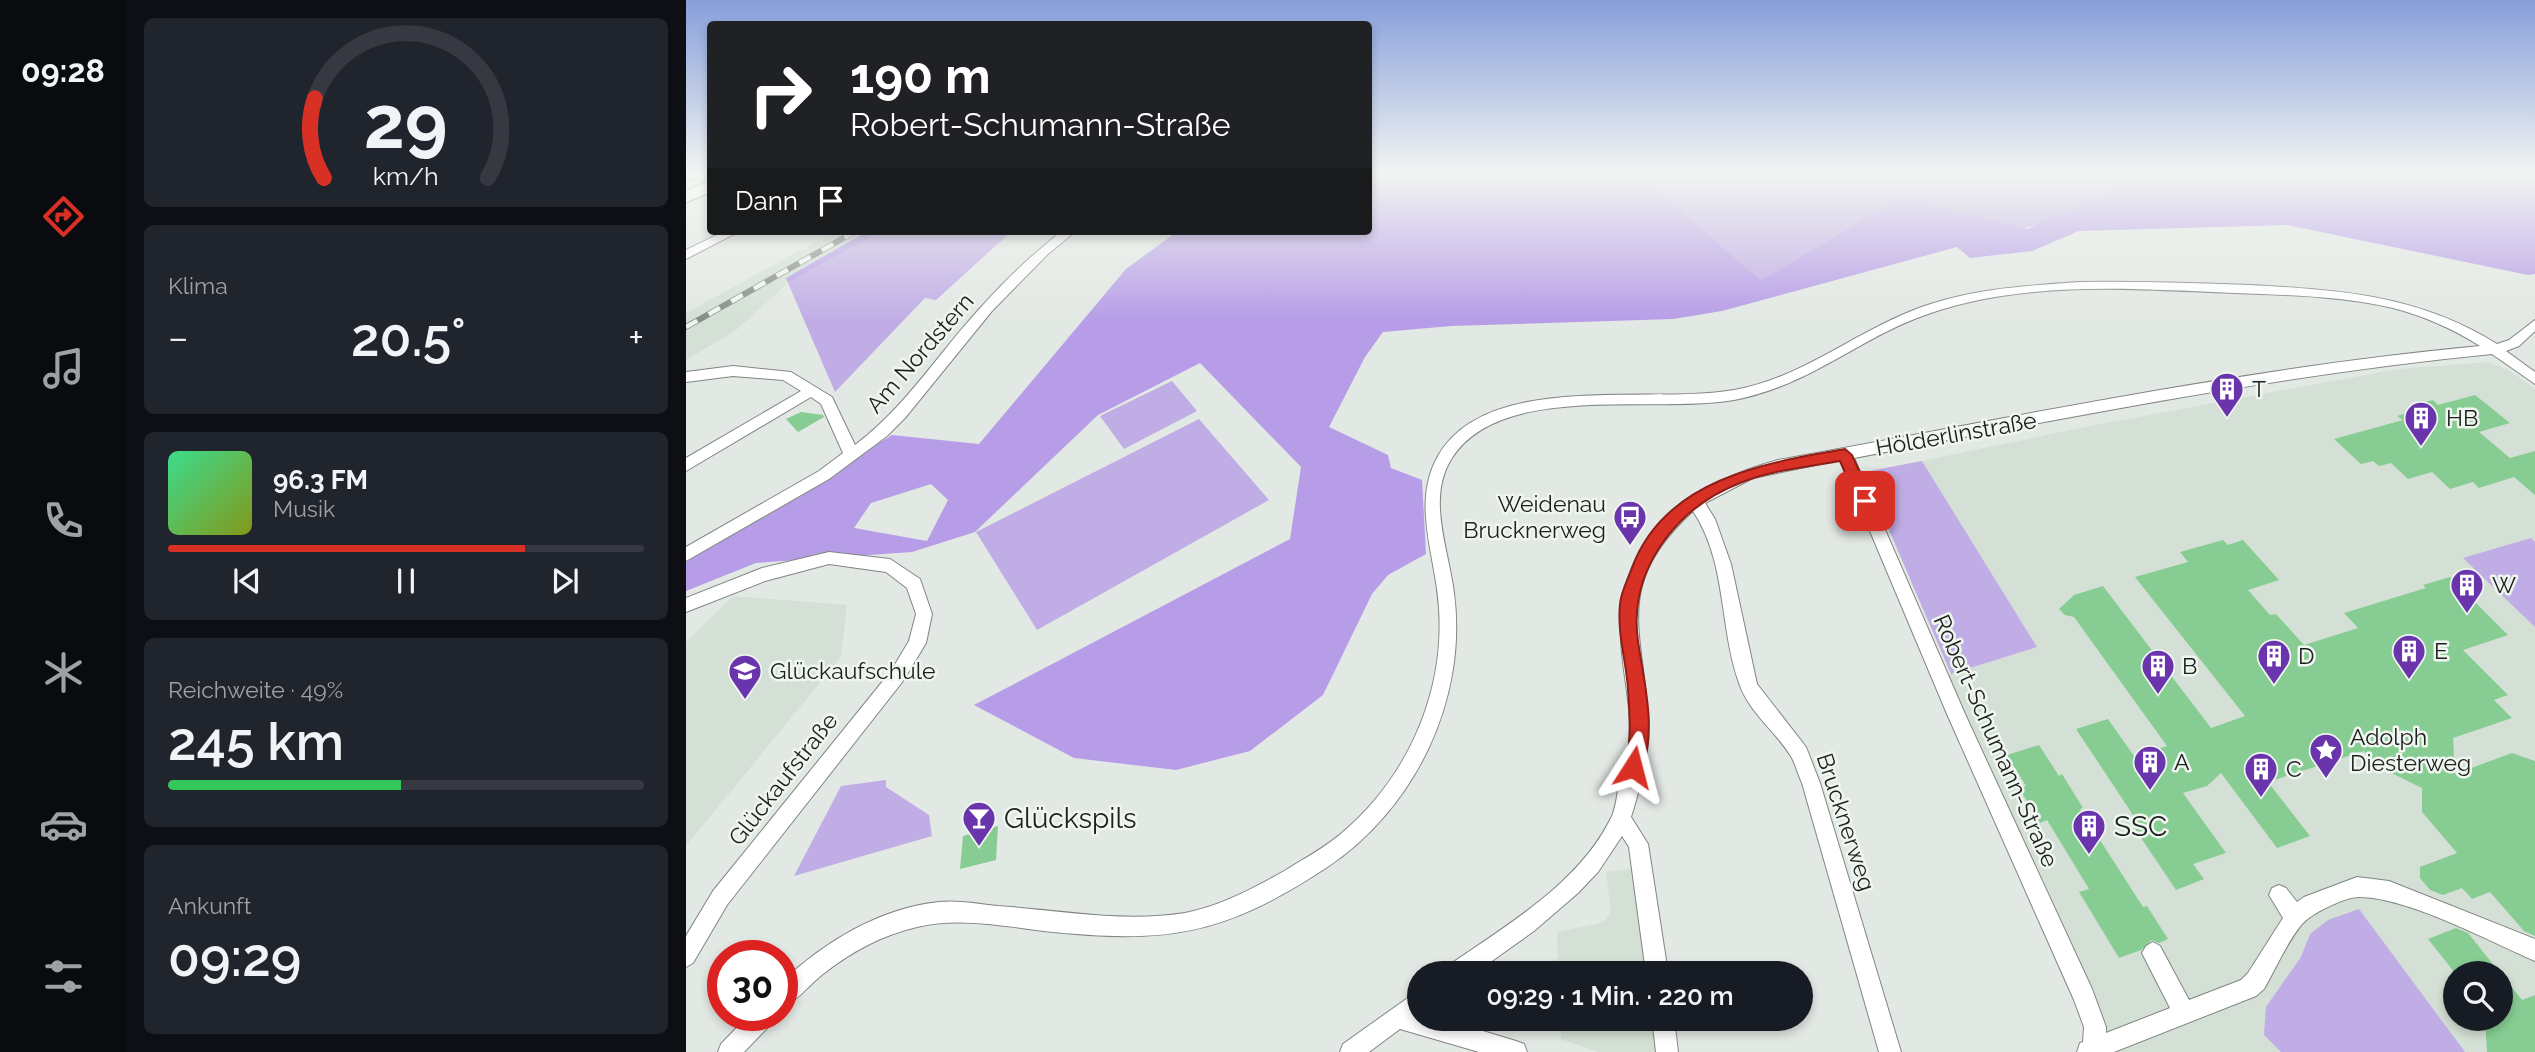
<!DOCTYPE html>
<html lang="de">
<meta charset="utf-8">
<style>
body{margin:0;font-family:Raleway,sans-serif;background:#20242c;color:#f1f3f6;height:100vh;display:flex;flex-direction:column;font-size:26px;white-space:nowrap}
*{box-sizing:border-box;margin:0}
p{font-size:23px;color:#9ea1a6}
.icon{flex:none;width:38px;height:38px;fill:none;stroke:currentColor;stroke-width:2;stroke-linecap:round;stroke-linejoin:round}
.map{position:relative;flex:1;overflow:hidden}
.drawer{display:flex;flex-direction:column;gap:18px;padding:18px;background:#0d0f14;width:560px}
.drawer>*{flex:none}
.banner{position:absolute;left:21px;top:21px;width:665px;height:214px;border-radius:7px;box-shadow:0 4px 10px #0003;background:#202124;color:#fff;overflow:hidden}
.tools{position:absolute;left:1757px;top:961px;display:grid;gap:14px}
.tools a{display:grid;place-items:center;width:70px;height:70px;border-radius:50%;background:#171b24;box-shadow:0 4px 10px #0003;font-size:35px}
.speed{position:absolute;left:21px;top:940px;display:flex;gap:14px;font-size:35px;font-weight:700;text-align:center}
.speed>*{display:grid;place-content:center;width:91px;height:91px;border-radius:50%;background:#171b24;box-shadow:0 4px 10px #0003;line-height:1}
.speed .limit{border:10px solid #d22;background:#fff;color:#111}
.pin{position:absolute;display:grid;place-items:center;width:60px;height:60px;color:#fff;margin:-30px;border-radius:14px;box-shadow:0 4px 10px #0006}
.me{position:absolute;width:77px;margin:-38px;rotate:9deg;stroke-linejoin:round;filter:drop-shadow(0 0 5px #0008)}
.turn{display:flex;align-items:center;gap:24px;height:147px;padding:0 28px;font-size:32px}
.turn .icon{width:91px;height:91px;stroke-width:2.5}
.turn b{display:block;font-size:49px;line-height:60px}
.then{display:flex;align-items:center;height:66px;padding:0 28px;background:#0003;gap:14px;font-size:26px}
.big{font-size:52px;font-weight:600;line-height:1.1}
.drawer .card{flex:1;display:flex;flex-direction:column;justify-content:center;gap:10px;min-width:0;padding:0 24px;border-radius:10px;background:#20242c}
.drawer .dial{align-items:center;gap:0}
.dial svg{height:182px;overflow:visible;fill:none;stroke:#363941;stroke-width:7;stroke-linecap:round;text-anchor:middle}
.dial text{fill:#f1f3f6;stroke:none}
.song{display:flex;align-items:center;gap:21px}
.cover{width:84px;height:84px;border-radius:10px;background:linear-gradient(135deg,hsl(150 70% 55%),hsl(70 70% 35%))}
.played{height:7px;border-radius:4px;background:linear-gradient(90deg,#d93025 75%,#363941 75%)}
.keys{display:flex;justify-content:space-around;direction:ltr}
.heat{display:flex;justify-content:space-between;align-items:center;font-size:38px;direction:ltr}
.charge{height:10px;border-radius:5px;background:linear-gradient(90deg,#34c759 49%,#363941 0)}
.trip{position:absolute;left:721px;top:961px;width:406px;height:70px;border-radius:35px;background:#171b24;box-shadow:0 4px 10px #0003;font-weight:600;line-height:70px;text-align:center}
main{display:flex;flex:1;min-height:0}
.dock{display:flex;flex-direction:column;width:126px;justify-content:space-around;align-items:center;background:#090b0e;color:#9ea1a6}
.dock .icon{width:49px;height:49px}
.dock .active{color:#d93025}
.dock b{font-size:32px;color:#f1f3f6}
.map>svg:first-child{display:block}
.built{fill:#d4e0d5;fill-rule:evenodd}
.green{fill:#c0ade6}
.forest{fill:#b79de7;fill-rule:evenodd}
.building{fill:#87cd93}
.lines{fill:none;stroke-linecap:round;stroke-linejoin:round}
.street-casing{stroke:#818681;stroke-width:2}
.secondary-casing{stroke:#818681;stroke-width:3}
.highway-casing{stroke:#818681;stroke-width:3}
.street{fill:#fff;fill-rule:evenodd}
.secondary{fill:#fff;fill-rule:evenodd}
.highway{fill:#fff;fill-rule:evenodd}
.rail-casing{stroke:#878c88;stroke-width:6}
.rail{stroke:#eff6f0;stroke-width:4.5;stroke-dasharray:13;stroke-linecap:butt}
.route{fill:#d93025;stroke:#8d1f18;stroke-width:2}
.labels{text-anchor:middle;stroke-width:5;stroke-linejoin:round;paint-order:stroke}
.street-label{font-size:23px;fill:#1d1f1d;stroke:#eff6f0}
.poi-label{font-size:23px;fill:#1d1f1d;stroke:#eff6f0;text-anchor:start}
.near-poi-label{font-size:28px;fill:#1d1f1d;stroke:#eff6f0;text-anchor:start}
</style>
<main>
<nav class="dock">
<b>09:28</b>
<svg class="icon active" aria-label="directions" viewBox="0 0 24 24"><path d="M12 3l9 9-9 9-9-9zM9 14v-3h6M13 9l2 2-2 2"/></svg>
<svg class="icon" aria-label="music" viewBox="0 0 24 24"><path d="M9 18V5l10-2v13"/><circle cx="6" cy="18" r="3"/><circle cx="16" cy="16" r="3"/></svg>
<svg class="icon" aria-label="phone" viewBox="0 0 24 24"><path d="M5 4h4l2 5-3 2q2 4 5 5l2-3 5 2v4C11 20 4 13 5 4z"/></svg>
<svg class="icon" aria-label="climate" viewBox="0 0 24 24"><path d="M12 3v18M4 7l16 10M4 17L20 7"/></svg>
<svg class="icon" aria-label="car" viewBox="0 0 24 24"><path d="M5 17H2v-5l4-1 3-4h7l3 4 3 1v5h-3M9 17h6M6 11h13"/><circle cx="7" cy="17" r="2"/><circle cx="17" cy="17" r="2"/></svg>
<svg class="icon" aria-label="filters" viewBox="0 0 24 24"><path d="M4 7h16M4 17h16"/><circle cx="9" cy="7" r="2"/><circle cx="15" cy="17" r="2"/></svg>
</nav>
<section class="drawer">
<div class="card dial"><svg viewBox="0 0 100 80">
<path d="M14 69A42 42 0 1 1 86 69"/>
<path d="M14 69A42 42 0 0 1 10 34" stroke="#d93025"/>
<text x="50" y="56" font-size="32" font-weight="700">29</text>
<text x="50" y="72" font-size="11">km/h</text>
</svg></div>
<div class="card"><p>Klima</p>
<div class="heat"><a>−</a><b class="big">20.5°</b><a>+</a></div>
</div>
<div class="card">
<div class="song"><i class="cover"></i><div><b>96.3 FM</b><p>Musik</p></div></div>
<div class="played"></div>
<div class="keys"><svg class="icon" aria-label="previous" viewBox="0 0 24 24"><path d="M18 5L8 12l10 7zM5 5v14"/></svg><svg class="icon" aria-label="pause" viewBox="0 0 24 24"><path d="M8 5v14M16 5v14"/></svg><svg class="icon" aria-label="next" viewBox="0 0 24 24"><path d="M6 5l10 7-10 7zM19 5v14"/></svg></div>
</div>
<div class="card"><p>Reichweite · 49%</p><b class="big">245 km</b><div class="charge"></div></div>
<div class="card"><p>Ankunft</p><b class="big">09:29</b></div>
</section>
<div class="map">
<svg width="1849" height="1052" viewBox="0 0 1849 1052">
<rect width="100%" height="100%" fill="#e2e8e3"/>
<!-- built -->
<g class="built">
<path d="M149 231H182L100 278 102 283 50 330 0 360V313Z"/>
<path d="M1802 362 1823 370 1849 389V1052H1422L1261 675 1351 647 1236 461 1409 425 1712 369ZM1769 973H1815V1018H1769Z"/>
<path d="M47 596 161 605 155 657 0 846V642Z"/>
<path d="M949 868 961 973H872L871 932 916 923 925 913 920 872Z"/>
<path d="M874 1019H967L971 1052H912L875 1039Z"/>
</g>
<!-- green -->
<g class="green">
<path d="M894 174H1578L1449 198 1049 307Z"/>
<path d="M196 231H326L250 300 239 298 149 392 102 283Z"/>
<path d="M486 381 511 411 438 449 414 416Z"/>
<path d="M513 419 583 500 351 630 290 532Z"/>
<path d="M1236 461 1351 647 1265 674 1178 472Z"/>
<path d="M1845 538 1849 542V627L1777 558Z"/>
<path d="M200 780V787L243 815 246 836 108 876 155 786Z"/>
<path d="M1673 909 1779 1052H1595L1578 1035 1580 1007 1615 957 1624 934 1642 920Z"/>
</g>
<!-- forest -->
<g class="forest">
<path d="M683 174H953L1075 281 1215 197 1341 229 1467 174H1849V274L1842 275 1601 225 1393 231 1346 251 1284 258 1271 247 1036 311 987 319 765 326 697 332 679 357 643 427 702 455 705 468 736 480 740 554 702 575 686 594 637 695 564 751 490 770 388 758 288 705 604 539 615 467 514 363 412 415 289 532 226 552 70 563 0 591V562L206 435 293 444 440 269 492 231H682ZM245 484 262 500 241 541 168 528 185 503Z"/>
<path d="M182 231H196L102 283 100 278Z"/>
</g>
<!-- building -->
<g class="building">
<path d="M1789 395 1824 423 1793 432 1824 458 1849 451V495L1828 477 1793 488 1787 482 1764 489 1746 472 1722 479 1705 463 1693 466 1687 461 1675 464 1648 439 1717 420 1711 416 1732 410 1726 405 1747 400 1752 405Z"/>
<path d="M115 412 137 415 138 417 112 432 100 419Z"/>
<path d="M1537 540 1542 545 1557 540 1593 580 1562 590 1584 615 1590 614 1618 645 1672 628 1658 613 1740 588 1737 585 1764 577 1822 635 1777 650 1822 695 1808 700 1826 718 1767 738 1769 774 1826 753 1849 761V936L1838 931 1804 892 1786 899 1776 888 1757 895 1744 890 1734 878V867L1771 853 1736 812V788L1691 766 1678 751 1582 782 1624 836 1591 848 1535 773 1521 786 1497 793 1540 853 1507 864 1518 879 1490 890 1449 829 1455 827 1390 729 1422 719 1448 756 1481 746 1388 617 1379 615 1373 609 1388 595 1417 586 1525 728 1559 716 1449 577 1502 562 1494 552Z"/>
<path d="M1353 745 1373 776 1376 774 1397 808 1394 809 1457 907 1461 906 1482 939 1473 943 1466 940 1455 950 1433 958 1393 892 1403 889 1361 820 1354 823 1333 788 1340 786 1321 755Z"/>
<path d="M312 826 310 860 274 869 277 836Z"/>
<path d="M1770 928 1782 933 1814 973H1769L1742 939Z"/>
<path d="M1815 974 1836 1000 1849 995V1052H1801L1799 1018H1815Z"/>
</g>
<g class="lines">
<defs>
<g id="street">
<path d="M39 231H54L0 259V250Z"/>
<path d="M376 231H390L362 254 306 311 219 418 201 436 143 479 0 561V547L133 471 157 453 135 404 125 397 0 471V458L115 391 97 380 47 376 0 382V372L47 366 105 372 146 397 169 445C220 407 253 352 297 305 321 278 348 253 376 231Z"/>
<path d="M1393 282C1450 281 1507 283 1564 285 1655 290 1732 295 1811 344L1823 340 1849 320V331L1833 346 1820 351 1849 372V384L1806 354C1591 375 1380 418 1168 458L1279 714 1406 989 1420 1027V1033L1484 1008 1456 953 1460 946 1467 942 1474 946 1503 1000 1555 980 1562 973 1597 918 1583 895 1586 888 1593 885 1600 888 1611 902 1618 897 1671 877 1703 881 1849 939V961C1803 941 1721 897 1673 897 1659 897 1626 913 1616 924 1601 942 1590 968 1578 989L1570 996 1428 1052H1391L1394 1043 1397 1042 1398 1027 1388 1000 1261 714 1154 460 1067 478 1019 503 1029 519 1045 564 1071 684 1120 747 1134 783 1215 1052H1193L1116 783C1112 775 1110 766 1106 758 1090 731 1063 713 1053 683 1033 627 1041 562 1007 511 923 587 960 634 962 728 963 751 953 793 945 817L962 844 982 973H960L943 847 936 836 912 872 892 893 848 931 789 973H760L763 965C822 924 894 883 926 816 931 804 931 791 934 780 938 768 942 756 943 744 947 708 936 673 935 638 930 535 1002 485 1092 460 1325 418 1558 368 1794 346 1767 329 1738 316 1707 308 1655 296 1601 295 1548 293 1448 289 1338 280 1242 314 1172 338 1126 385 1048 400 970 414 815 381 766 458 740 498 763 550 768 593 782 699 729 809 640 868 536 936 481 944 358 931 317 926 272 917 231 927 196 935 165 952 137 974 123 985 112 1000 96 1008V982C138 942 194 908 253 902 272 900 293 904 312 906 374 910 437 923 499 913 535 906 568 888 600 870 619 858 640 847 657 832 727 772 764 680 751 589 745 545 728 498 752 456 801 370 965 405 1048 390 1111 379 1160 339 1218 314 1273 290 1334 286 1393 282Z"/>
<path d="M143 552 204 559 234 579 246 614 240 643 217 681 41 905 7 963 0 967V936L27 891 205 671 223 641 230 614 221 588 200 572 143 564 79 581 0 612V598L76 568Z"/>
<path d="M733 990V1018H754L830 1041 838 1044 841 1052H793L714 1029 683 1052H654L657 1044Z"/>
<path d="M63 1015H89L86 1023 58 1052H32L35 1044Z"/>
<path d="M966 1018H988L992 1052H970Z"/>
</g>
<path id="secondary" d="M24 181V192L0 202V191Z"/>
<path id="highway" d="M0 174H12L9 178 0 180Z"/>
</defs>
<!-- street casing -->
<use href="#street" class="street-casing"/>
<!-- secondary casing -->
<use href="#secondary" class="secondary-casing"/>
<!-- highway casing -->
<use href="#highway" class="highway-casing"/>
<!-- street -->
<use href="#street" class="street"/>
<!-- secondary -->
<use href="#secondary" class="secondary"/>
<!-- highway -->
<use href="#highway" class="highway"/>
<defs>
<path id="rail" d="M0 327 170 231"/>
</defs>
<!-- rail casing -->
<use href="#rail" class="rail-casing"/>
<!-- rail -->
<use href="#rail" class="rail"/>
</g>
<!-- sky -->
<linearGradient id="sky" x2="0" y2="1"><stop stop-color="#879eda"/><stop offset="0.54" stop-color="#f2f5f2"/><stop offset="1" stop-color="#f2f5f2" stop-opacity="0"/></linearGradient>
<rect width="1849" height="321" fill="url(#sky)"/>
<!-- route -->
<path class="route" d="M1159 449 1166 455 1187 501 1184 505H1173L1154 461C1121 467 1086 470 1054 483 990 508 942 570 952 641 958 683 972 733 954 774L947 776 940 774C935 763 942 754 943 743 945 726 943 706 942 689 940 660 931 633 934 604 935 592 942 579 946 568 978 480 1077 463 1159 449Z"/>
<!-- icons -->
<defs>
<symbol id="building-pin" viewBox="-11 -11 22 30"><path d="M0 17L-7.5 6A9.5 9.5 0 1 1 7.5 6Z" fill="#6a35ac" stroke="#eff6f0"/><path d="M-4-6H4V6H1V3H-1V6H-4ZM-2.5-4.3h1.7v1.8h-1.7ZM.8-4.3h1.7v1.8H.8ZM-2.5-1h1.7V.8h-1.7ZM.8-1h1.7V.8H.8Z" fill="#fff"/></symbol>
<symbol id="bus-pin" viewBox="-11 -11 22 30"><path d="M0 17L-7.5 6A9.5 9.5 0 1 1 7.5 6Z" fill="#6a35ac" stroke="#eff6f0"/><path d="M-5-6H5V4H4V6H2V4H-2V6H-4V4H-5ZM-3.5-4V0h7V-4ZM-3.5 1.2v1.5H-2V1.2ZM2 1.2v1.5H3.5V1.2Z" fill="#fff"/></symbol>
<symbol id="school-pin" viewBox="-11 -11 22 30"><path d="M0 17L-7.5 6A9.5 9.5 0 1 1 7.5 6Z" fill="#6a35ac" stroke="#eff6f0"/><path d="M0-5L7-2L0 1L-7-2ZM-4 1L0 2.5L4 1V4Q0 6-4 4Z" fill="#fff"/></symbol>
<symbol id="sight-pin" viewBox="-11 -11 22 30"><path d="M0 17L-7.5 6A9.5 9.5 0 1 1 7.5 6Z" fill="#6a35ac" stroke="#eff6f0"/><path d="M0-6L1.8-2.2L6-1.7L2.9 1.2L3.7 5.4L0 3.3L-3.7 5.4L-2.9 1.2L-6-1.7L-1.8-2.2Z" fill="#fff"/></symbol>
<symbol id="bar-pin" viewBox="-11 -11 22 30"><path d="M0 17L-7.5 6A9.5 9.5 0 1 1 7.5 6Z" fill="#6a35ac" stroke="#eff6f0"/><path d="M-6-5H6L.8 .8V4.5H3.5V6h-7V4.5H-.8V.8Z" fill="#fff"/></symbol>
</defs>
<g fill-rule="evenodd">
<use href="#building-pin" x="1522" y="370" width="38" height="52"/>
<use href="#building-pin" x="1716" y="399" width="38" height="52"/>
<use href="#bus-pin" x="925" y="498" width="38" height="52"/>
<use href="#building-pin" x="1762" y="566" width="38" height="52"/>
<use href="#building-pin" x="1704" y="632" width="38" height="52"/>
<use href="#building-pin" x="1569" y="637" width="38" height="52"/>
<use href="#building-pin" x="1453" y="647" width="38" height="52"/>
<use href="#school-pin" x="40" y="652" width="38" height="52"/>
<use href="#sight-pin" x="1621" y="731" width="38" height="52"/>
<use href="#building-pin" x="1445" y="743" width="38" height="52"/>
<use href="#building-pin" x="1556" y="750" width="38" height="52"/>
<use href="#bar-pin" x="274" y="799" width="38" height="52"/>
<use href="#building-pin" x="1384" y="807" width="38" height="52"/>
</g>
<g class="labels">
<!-- street labels -->
<g class="street-label">
<text transform="translate(234 353) rotate(-49)" y="8">Am Nordstern</text>
<text transform="translate(1270 434) rotate(-10)" y="8">Hölderlinstraße</text>
<text transform="translate(1310 741) rotate(66)" y="8">Robert-Schumann-Straße</text>
<text transform="translate(97 779) rotate(-52)" y="8">Glückaufstraße</text>
<text transform="translate(1160 822) rotate(72)" y="8">Brucknerweg</text>
</g>
<!-- poi labels -->
<g class="poi-label">
<text x="1566" y="397">T</text>
<text x="1760" y="426">HB</text>
<text x="920" y="512" text-anchor="end">Weidenau<tspan x="920" dy="26">Brucknerweg</tspan></text>
<text x="1806" y="593">W</text>
<text x="1748" y="659">E</text>
<text x="1612" y="664">D</text>
<text x="1496" y="674">B</text>
<text x="84" y="679">Glückaufschule</text>
<text x="1664" y="745">Adolph<tspan x="1664" dy="26">Diesterweg</tspan></text>
<text x="1488" y="770">A</text>
<text x="1600" y="777">C</text>
</g>
<!-- near-poi labels -->
<g class="near-poi-label">
<text x="318" y="828">Glückspils</text>
<text x="1428" y="836">SSC</text>
</g>
</g>
</svg>
<div class="tools">
<a><svg class="icon" aria-label="search" viewBox="0 0 24 24"><circle cx="10" cy="10" r="6"/><path d="M15 15l6 6"/></svg></a>
</div>
<div class="speed"><div class="limit">30</div></div>
<div class="pin" style="left:1179px;top:501px;background:#d93025"><svg class="icon" aria-label="arrive" viewBox="0 0 24 24"><path d="M6 21V4h12l-3 4 3 4H6"/></svg></div>
<svg class="me" style="left:947px;top:767px" viewBox="-20 -20 40 40"><path d="M0-17L14 15 0 8-14 15z" fill="#d93025" stroke="#fff" stroke-width="4"/></svg>
<div class="trip">09:29 · 1 Min. · 220 m</div>
<div class="banner">
<div class="turn"><svg class="icon" aria-label="right" viewBox="0 0 24 24"><path d="M7 20v-9h11M14 6l5 5-5 5"/></svg><div><b>190 m</b>Robert-Schumann-Straße</div></div>
<div class="then">Dann<svg class="icon" aria-label="arrive" viewBox="0 0 24 24"><path d="M6 21V4h12l-3 4 3 4H6"/></svg></div>
</div>
</div>
</main>
